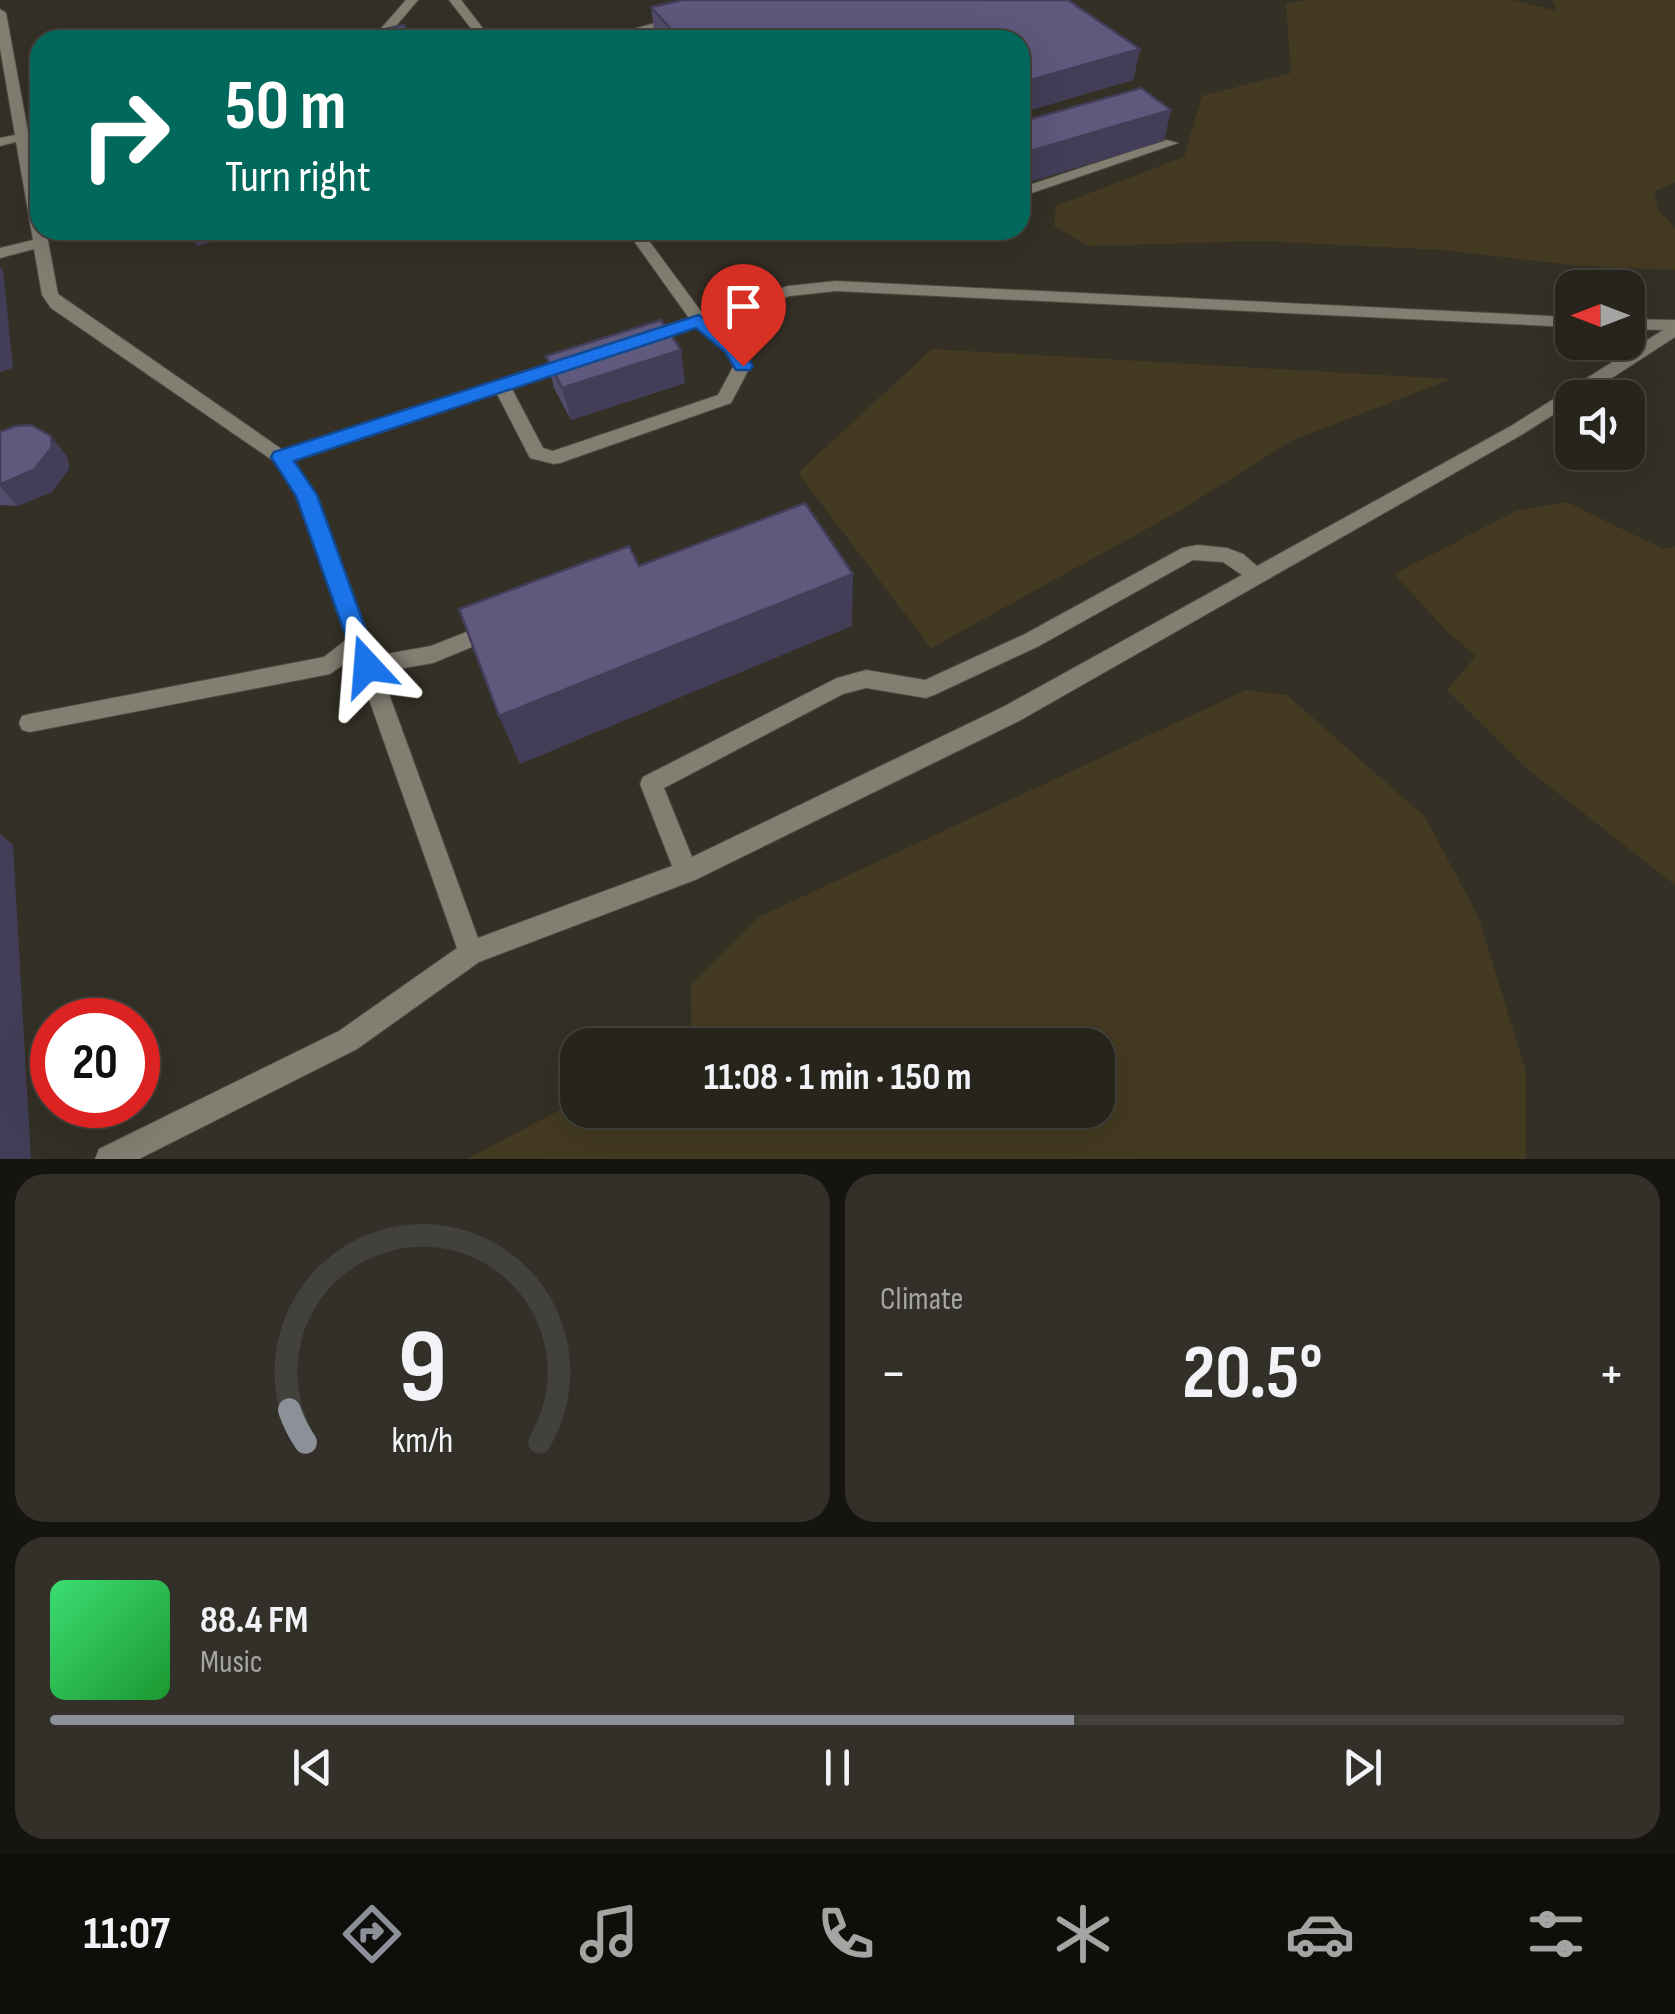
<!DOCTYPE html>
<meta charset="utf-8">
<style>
body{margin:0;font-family:"Sofia Sans Condensed",sans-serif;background:#333029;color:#f1f3f6;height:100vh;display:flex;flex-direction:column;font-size:38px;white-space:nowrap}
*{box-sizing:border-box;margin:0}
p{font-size:32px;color:#a4a4a3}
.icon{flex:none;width:55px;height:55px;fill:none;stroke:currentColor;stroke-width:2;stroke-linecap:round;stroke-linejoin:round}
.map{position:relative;height:1159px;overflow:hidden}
.side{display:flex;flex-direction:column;gap:15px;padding:15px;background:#15140f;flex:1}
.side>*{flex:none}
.hud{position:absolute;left:30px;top:30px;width:1000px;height:210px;border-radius:30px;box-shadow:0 10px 40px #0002,0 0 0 2px #43413b;background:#00695c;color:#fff;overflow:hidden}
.needle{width:65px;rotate:270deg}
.controls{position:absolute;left:1555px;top:270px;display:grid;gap:20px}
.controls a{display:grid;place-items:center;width:90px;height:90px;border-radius:20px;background:#27241c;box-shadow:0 10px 40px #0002,0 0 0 2px #43413b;font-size:50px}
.speed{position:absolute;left:30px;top:998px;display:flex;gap:20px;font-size:50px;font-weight:700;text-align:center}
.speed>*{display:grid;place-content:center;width:130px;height:130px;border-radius:50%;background:#27241c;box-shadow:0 10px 40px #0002,0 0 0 2px #43413b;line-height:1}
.speed .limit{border:15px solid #d22;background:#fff;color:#111}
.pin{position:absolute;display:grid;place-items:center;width:85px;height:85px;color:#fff;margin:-102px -42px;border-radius:50% 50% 50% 0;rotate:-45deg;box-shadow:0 0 10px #0007}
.pin .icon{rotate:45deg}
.me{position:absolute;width:110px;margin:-55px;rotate:341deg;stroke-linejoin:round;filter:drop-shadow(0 0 8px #0008)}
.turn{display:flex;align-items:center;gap:35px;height:210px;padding:0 30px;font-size:45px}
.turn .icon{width:130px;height:130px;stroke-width:2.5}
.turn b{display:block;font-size:70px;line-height:85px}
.big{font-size:75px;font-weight:700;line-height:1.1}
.side .widget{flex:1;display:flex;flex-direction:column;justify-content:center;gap:15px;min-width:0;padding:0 35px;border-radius:30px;background:#333029}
.side .dial{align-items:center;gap:0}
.dial svg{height:260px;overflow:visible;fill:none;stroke:#43413b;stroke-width:7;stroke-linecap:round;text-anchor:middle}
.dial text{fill:#f1f3f6;stroke:none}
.song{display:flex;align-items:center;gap:30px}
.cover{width:120px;height:120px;border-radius:15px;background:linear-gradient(135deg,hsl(140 70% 55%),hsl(130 70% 35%))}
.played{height:10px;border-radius:5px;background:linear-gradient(90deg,#8c9099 65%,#43413b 65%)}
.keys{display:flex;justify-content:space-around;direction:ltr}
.heat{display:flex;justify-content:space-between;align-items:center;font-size:55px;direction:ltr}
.side .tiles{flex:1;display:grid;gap:15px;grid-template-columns:1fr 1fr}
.widget:last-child{grid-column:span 2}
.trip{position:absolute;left:560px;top:1028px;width:555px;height:100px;border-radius:30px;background:#27241c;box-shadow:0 10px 40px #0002,0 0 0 2px #43413b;font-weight:700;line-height:100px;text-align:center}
.menu{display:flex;height:160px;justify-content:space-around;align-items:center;background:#100e0b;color:#a4a4a3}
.menu .icon{width:70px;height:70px}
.menu .current{color:#8c9099}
.menu b{font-size:45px;color:#f1f3f6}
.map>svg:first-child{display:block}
.green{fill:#443a21}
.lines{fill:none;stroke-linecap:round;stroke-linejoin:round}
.lane-casing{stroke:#4e4b42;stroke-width:2}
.lane{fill:#827e72;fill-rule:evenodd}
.wall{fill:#514d6c}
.shaded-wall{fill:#423e58}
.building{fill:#5e597d;stroke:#423e58;stroke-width:2.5}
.route{fill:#1a73e8;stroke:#114b97;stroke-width:2.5}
</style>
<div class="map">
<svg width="1675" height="1159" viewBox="0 0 1675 1159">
<rect width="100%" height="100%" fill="#343026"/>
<!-- green -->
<g class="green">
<path d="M1309 0H1513L1557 11 1552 0H1675V182L1654 192 1658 210 1675 228V270L1579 266 1444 250 1260 241 1089 246 1054 226 1056 206 1184 157 1202 96 1291 73 1286 4Z"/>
<path d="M932 349 1450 379H1451L1291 441 1179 511 931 648 798 473Z"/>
<path d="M1567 502 1663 549 1675 547V885L1526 768 1447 690 1476 656 1448 632 1394 574 1516 511Z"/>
<path d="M1246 690 1287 695 1425 817 1478 916 1526 1072V1159H467L577 1101 578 1110H1098V1045H683L691 1041V985L759 917Z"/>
</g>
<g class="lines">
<defs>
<g id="lane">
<path d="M406 0H418L384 40H371Z"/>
<path d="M449 0H461L492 40H480Z"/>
<path d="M0 9 6 13 28 132 40 129V137L29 139 40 198V230H46L58 294 283 450 573 357 581 363 579 367 512 389 543 448 553 451 718 395 734 365 725 352 697 327 643 344 635 339 637 335 689 318 626 230H641L703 314 788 286 836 281 1572 317V327L836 291 790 296 711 322 737 344 751 365 731 403 560 463 554 464 530 458 497 394 292 460 315 495 375 656 431 646 494 621 501 623 504 629 501 635 433 663 381 672 478 938 672 866 640 784 643 777 837 678 866 670 925 680 1025 634 1182 548 1198 545 1227 548 1243 554 1257 566 1511 426 1663 330 1628 329V319L1675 320V337L1581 398H1572V403L1523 434 1019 721 695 880 479 962 357 1049 139 1159H95L99 1149 339 1031 457 948 354 657 330 674 30 732 22 730 19 723 22 716 30 714 324 657 347 639 297 496 275 462 51 308 42 295 34 249 0 258V248L33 240 16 142 0 146V138L15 135 0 48ZM1193 560 1223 562 1242 575 1003 707 692 857 664 788 843 694 866 688 926 698 934 695 1039 646Z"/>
<path d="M680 16 684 17V23L615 40H594Z"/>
<path d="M1166 140 1178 143 1020 197V188Z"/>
</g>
</defs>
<!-- lane casing -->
<use href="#lane" class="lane-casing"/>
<!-- lane -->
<use href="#lane" class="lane"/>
</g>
<!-- wall -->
<g class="wall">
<path d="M651 7 1140 49 1133 80 1020 113V40H657L655 38Z"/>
<path d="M546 356 685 383 571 420 554 388Z"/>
<path d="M0 432 68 458 69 469 52 492 17 506 0 505Z"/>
</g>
<!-- shaded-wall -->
<g class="shaded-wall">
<path d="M1140 49 1133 80 1020 113V83Z"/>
<path d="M1171 110 1164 141 1020 185V154Z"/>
<path d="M189 230H258L197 246Z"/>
<path d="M0 266 3 270 13 368 0 372Z"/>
<path d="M681 350 685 383 571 420 562 388Z"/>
<path d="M51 436 68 458 69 469 52 492 17 506 0 486V484Z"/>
<path d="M853 574 852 626 520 764 499 716Z"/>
<path d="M0 834 13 845 31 1159H0Z"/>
</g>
<!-- building -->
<g class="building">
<path d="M683 0H1068L1140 49 1020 83V40H681L651 7Z"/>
<path d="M404 25 413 40H337Z"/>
<path d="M1141 88 1171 110 1020 154V122Z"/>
<path d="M661 320 681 350 562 388 546 356Z"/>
<path d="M31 425 51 436 52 447 34 470 0 484V432L15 426Z"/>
<path d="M805 503 853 574 499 716 459 609 629 546 639 566Z"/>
</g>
<!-- route -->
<path class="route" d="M699 315 738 344 753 366 750 370H736L725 352 696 328 294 461 317 495 379 666 376 673H359L296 496 271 457 274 452Z"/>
</svg>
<div class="controls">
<a><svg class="needle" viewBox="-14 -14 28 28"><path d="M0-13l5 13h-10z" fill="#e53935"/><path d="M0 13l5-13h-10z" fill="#a4a4a3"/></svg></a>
<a><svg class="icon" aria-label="sound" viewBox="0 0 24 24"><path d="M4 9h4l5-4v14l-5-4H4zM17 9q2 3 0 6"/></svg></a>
</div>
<div class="speed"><div class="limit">20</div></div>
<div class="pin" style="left:743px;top:366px;background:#d93025"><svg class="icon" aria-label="arrive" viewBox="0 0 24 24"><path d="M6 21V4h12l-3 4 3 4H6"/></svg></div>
<svg class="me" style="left:367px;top:666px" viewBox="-20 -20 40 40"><path d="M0-17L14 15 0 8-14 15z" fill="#1a73e8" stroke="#fff" stroke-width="4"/></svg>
<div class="trip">11:08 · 1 min · 150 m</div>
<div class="hud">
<div class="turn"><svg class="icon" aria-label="right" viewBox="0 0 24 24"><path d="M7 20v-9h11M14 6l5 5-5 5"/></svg><div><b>50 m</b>Turn right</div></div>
</div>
</div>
<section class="side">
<div class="tiles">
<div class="widget dial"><svg viewBox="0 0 100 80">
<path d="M14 69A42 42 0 1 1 86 69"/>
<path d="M14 69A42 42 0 0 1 9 59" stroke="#8c9099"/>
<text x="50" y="56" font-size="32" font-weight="700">9</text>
<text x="50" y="72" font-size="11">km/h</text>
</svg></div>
<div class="widget"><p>Climate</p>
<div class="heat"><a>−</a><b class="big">20.5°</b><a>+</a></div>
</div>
<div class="widget">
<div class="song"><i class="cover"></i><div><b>88.4 FM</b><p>Music</p></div></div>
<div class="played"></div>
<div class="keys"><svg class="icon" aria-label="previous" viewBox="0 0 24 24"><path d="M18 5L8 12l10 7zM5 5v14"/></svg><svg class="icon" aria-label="pause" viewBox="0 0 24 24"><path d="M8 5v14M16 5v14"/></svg><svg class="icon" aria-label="next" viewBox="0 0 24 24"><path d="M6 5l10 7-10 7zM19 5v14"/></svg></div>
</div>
</div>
</section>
<nav class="menu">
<b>11:07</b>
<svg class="icon current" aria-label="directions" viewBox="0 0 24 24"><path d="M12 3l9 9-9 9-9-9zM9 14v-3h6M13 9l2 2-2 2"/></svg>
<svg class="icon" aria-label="music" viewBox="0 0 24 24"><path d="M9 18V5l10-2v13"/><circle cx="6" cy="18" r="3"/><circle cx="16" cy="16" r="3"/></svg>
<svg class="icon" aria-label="phone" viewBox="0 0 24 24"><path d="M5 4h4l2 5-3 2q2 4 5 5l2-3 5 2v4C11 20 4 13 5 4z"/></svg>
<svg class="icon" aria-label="climate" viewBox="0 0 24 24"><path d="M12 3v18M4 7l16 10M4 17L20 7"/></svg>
<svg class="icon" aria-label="car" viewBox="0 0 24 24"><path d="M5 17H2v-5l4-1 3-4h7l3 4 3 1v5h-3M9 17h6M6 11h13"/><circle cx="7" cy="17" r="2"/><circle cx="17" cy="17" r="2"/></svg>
<svg class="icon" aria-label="filters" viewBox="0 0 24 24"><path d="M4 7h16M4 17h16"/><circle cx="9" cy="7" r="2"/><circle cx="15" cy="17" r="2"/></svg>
</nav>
